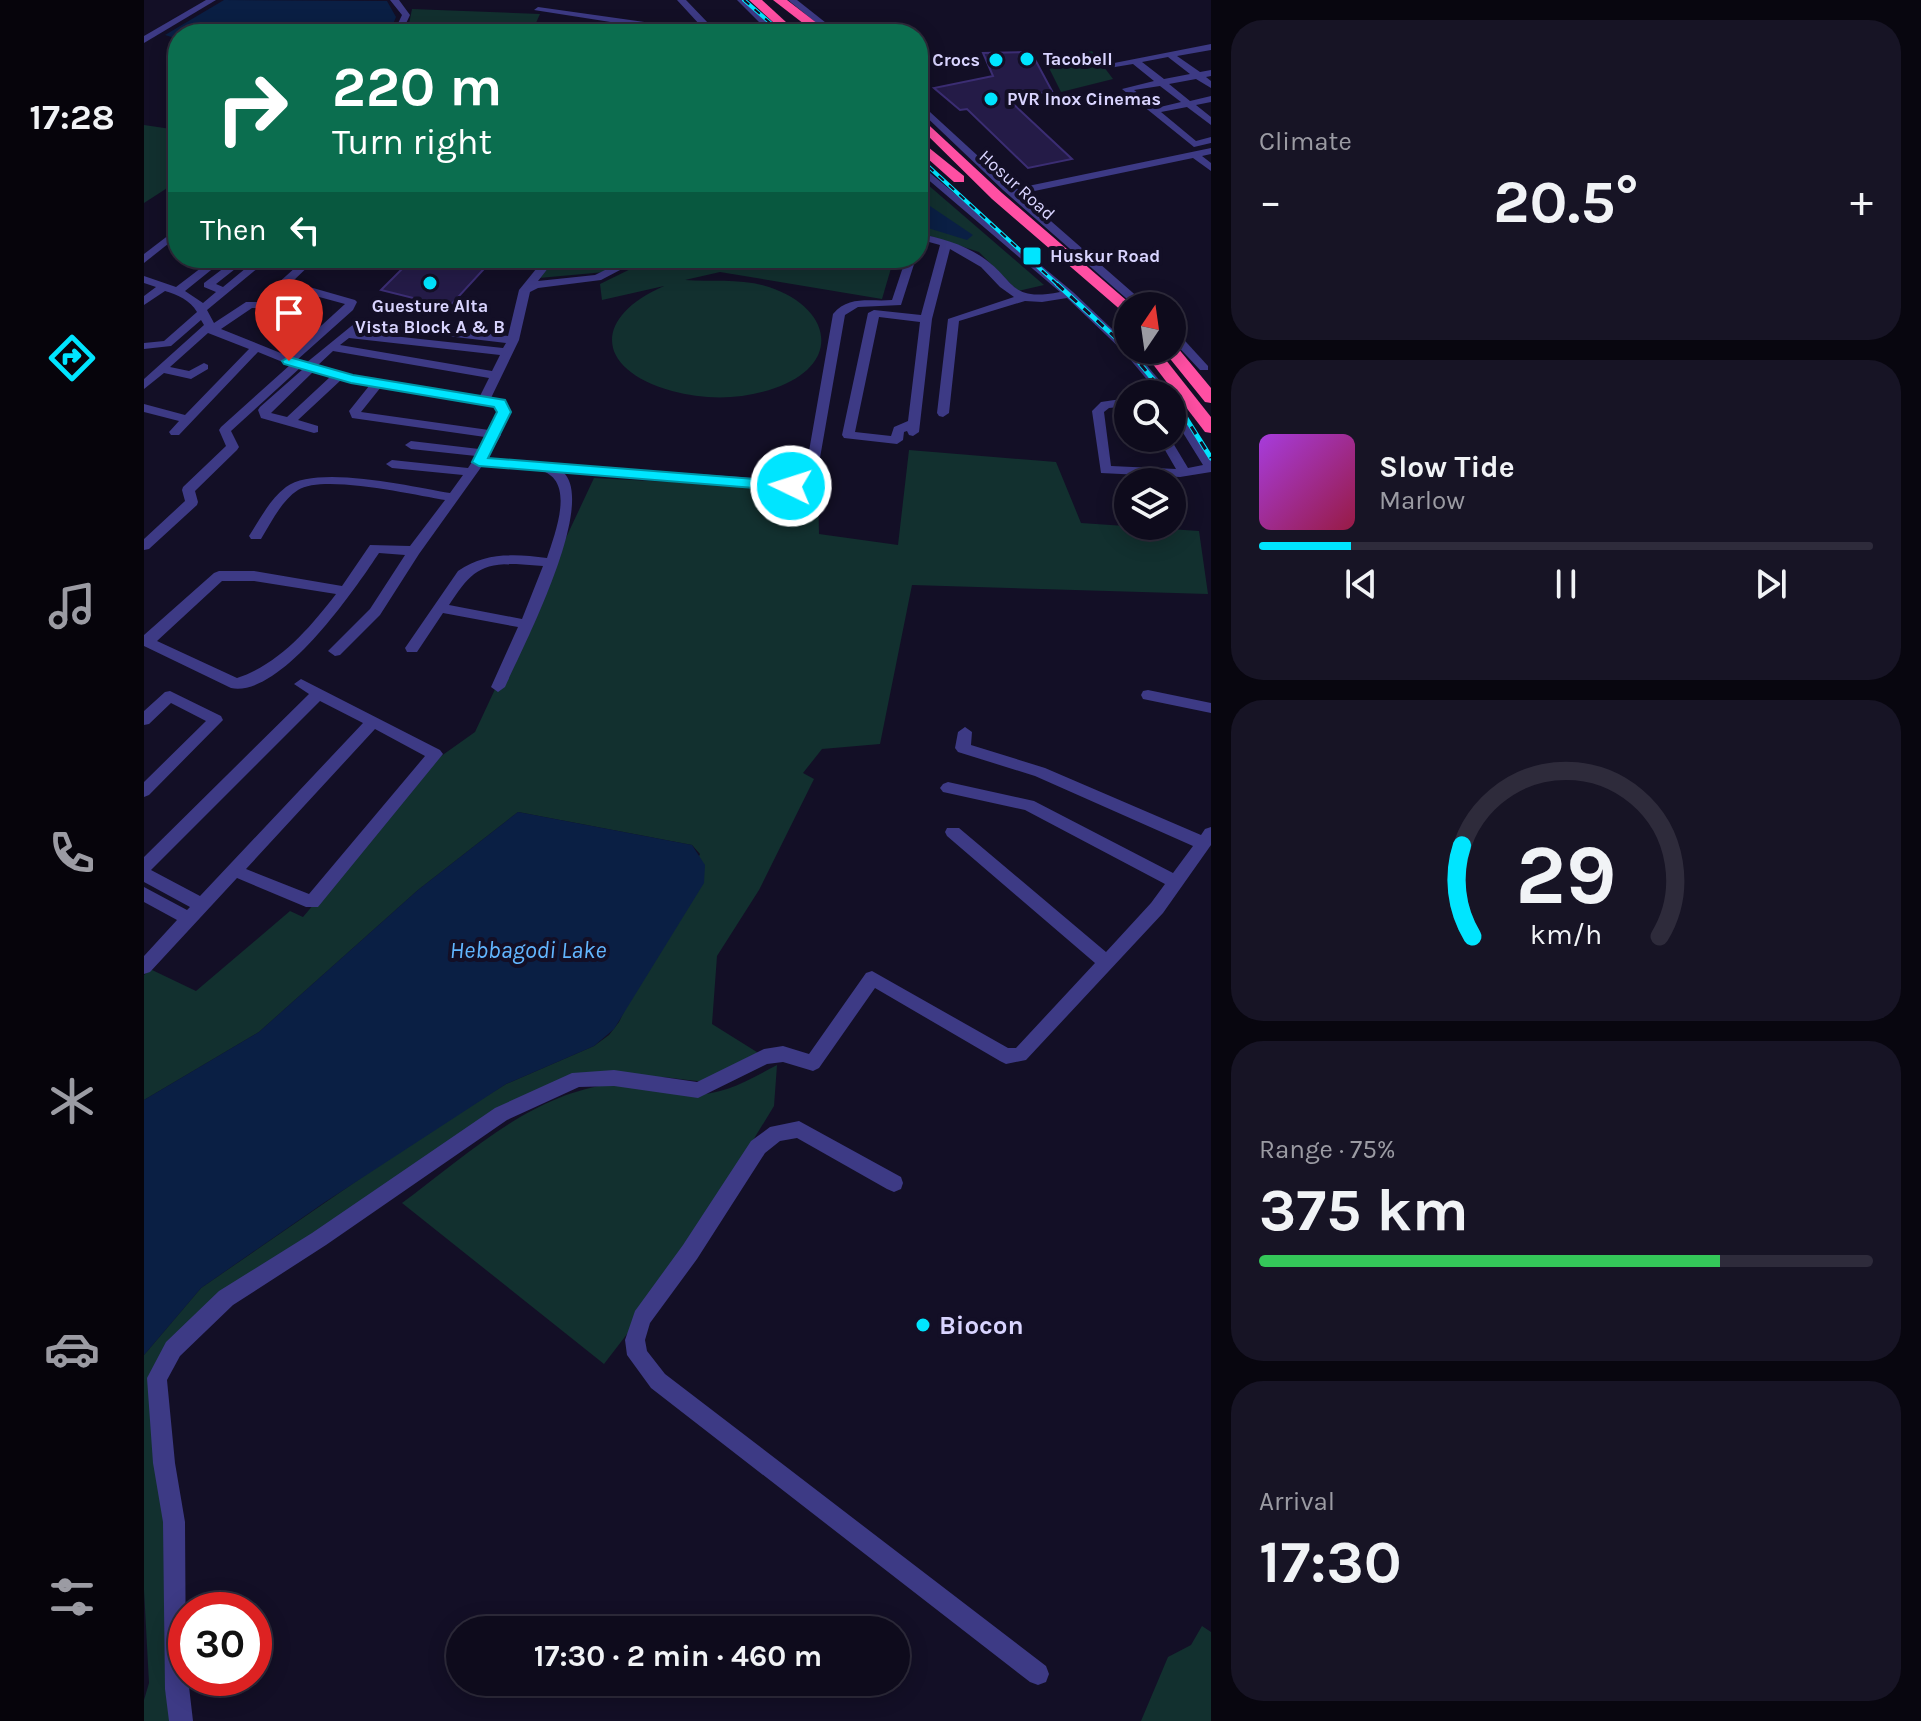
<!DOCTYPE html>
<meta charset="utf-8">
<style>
body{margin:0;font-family:Karla,sans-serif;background:#171425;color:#f1f3f6;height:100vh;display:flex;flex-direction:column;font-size:30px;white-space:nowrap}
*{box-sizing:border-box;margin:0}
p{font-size:26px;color:#9b9ba3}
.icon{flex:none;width:44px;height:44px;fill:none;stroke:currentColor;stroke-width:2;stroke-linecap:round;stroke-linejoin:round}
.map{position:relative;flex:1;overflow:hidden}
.sheet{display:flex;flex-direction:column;gap:20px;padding:20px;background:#08060f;width:710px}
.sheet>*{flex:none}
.guide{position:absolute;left:24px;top:24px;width:760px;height:244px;border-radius:32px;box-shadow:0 4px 20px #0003,0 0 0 2px #2e2b3b;background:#0b6e4f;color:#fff;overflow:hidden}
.needle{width:52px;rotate:13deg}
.buttons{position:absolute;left:970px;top:292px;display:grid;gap:16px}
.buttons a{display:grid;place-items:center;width:72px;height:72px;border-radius:50%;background:#0e0b1c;box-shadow:0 4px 20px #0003,0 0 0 2px #2e2b3b;font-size:40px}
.speed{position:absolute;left:24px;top:1592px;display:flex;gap:16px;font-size:40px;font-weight:700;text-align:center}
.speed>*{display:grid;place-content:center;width:104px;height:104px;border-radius:50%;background:#0e0b1c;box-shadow:0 4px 20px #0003,0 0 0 2px #2e2b3b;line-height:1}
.speed .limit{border:12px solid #d22;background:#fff;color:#111}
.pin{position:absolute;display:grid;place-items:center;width:68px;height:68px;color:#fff;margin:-82px -34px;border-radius:50% 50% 50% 0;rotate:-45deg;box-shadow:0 0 8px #0007}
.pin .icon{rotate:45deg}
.me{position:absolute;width:88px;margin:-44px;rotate:274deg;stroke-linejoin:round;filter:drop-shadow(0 0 6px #0008)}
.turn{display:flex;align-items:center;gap:28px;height:168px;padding:0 32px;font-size:36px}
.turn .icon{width:104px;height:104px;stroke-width:2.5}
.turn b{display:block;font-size:56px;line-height:68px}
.then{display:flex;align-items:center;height:76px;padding:0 32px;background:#0003;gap:16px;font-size:30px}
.big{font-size:60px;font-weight:700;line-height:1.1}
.sheet .tile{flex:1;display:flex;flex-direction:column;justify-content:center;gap:12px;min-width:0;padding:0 28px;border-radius:32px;background:#171425}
.sheet .dial{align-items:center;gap:0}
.dial svg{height:208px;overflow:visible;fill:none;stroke:#2e2b3b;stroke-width:7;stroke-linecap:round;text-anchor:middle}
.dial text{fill:#f1f3f6;stroke:none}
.song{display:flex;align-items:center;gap:24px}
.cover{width:96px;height:96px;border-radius:12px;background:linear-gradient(135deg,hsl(280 70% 55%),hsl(340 70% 35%))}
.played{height:8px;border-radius:4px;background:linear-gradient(90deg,#00e5ff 15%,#2e2b3b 15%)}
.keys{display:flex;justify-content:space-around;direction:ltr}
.heat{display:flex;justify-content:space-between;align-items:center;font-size:44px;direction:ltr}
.charge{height:12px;border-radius:6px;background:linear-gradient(90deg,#34c759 75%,#2e2b3b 0)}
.trip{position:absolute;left:302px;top:1616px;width:464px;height:80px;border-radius:40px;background:#0e0b1c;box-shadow:0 4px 20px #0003,0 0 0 2px #2e2b3b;font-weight:700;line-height:80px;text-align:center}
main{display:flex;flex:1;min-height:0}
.tab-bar{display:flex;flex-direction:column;width:144px;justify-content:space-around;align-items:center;background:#06040b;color:#9b9ba3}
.tab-bar .icon{width:56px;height:56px}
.tab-bar .active{color:#00e5ff}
.tab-bar b{font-size:36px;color:#f1f3f6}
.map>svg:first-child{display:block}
.green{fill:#12302f}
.water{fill:#0a1f44}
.building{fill:#241b47;stroke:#3b2d73;stroke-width:2}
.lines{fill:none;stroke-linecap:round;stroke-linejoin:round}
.minor{fill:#3d3a85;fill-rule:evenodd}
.highway{fill:#ff4fa3;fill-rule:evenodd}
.rail-far1-casing{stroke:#00e5ff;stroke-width:4}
.rail-casing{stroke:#00e5ff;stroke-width:5}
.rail-far1{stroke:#130f26;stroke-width:2;stroke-dasharray:7;stroke-linecap:butt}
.rail{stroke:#130f26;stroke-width:3;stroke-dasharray:9;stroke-linecap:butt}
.route{fill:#00e5ff;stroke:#0095a6;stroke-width:2}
.poi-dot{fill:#00e5ff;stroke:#130f26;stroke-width:3}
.labels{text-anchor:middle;stroke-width:8;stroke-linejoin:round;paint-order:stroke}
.far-poi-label{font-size:18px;font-weight:bold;fill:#d9d4ff;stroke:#130f26;text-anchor:start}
.far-street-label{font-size:18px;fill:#d9d4ff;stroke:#130f26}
.water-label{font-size:24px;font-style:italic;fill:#62b6ff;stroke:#130f26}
.near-poi-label{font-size:26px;font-weight:bold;fill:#d9d4ff;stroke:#130f26;text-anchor:start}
</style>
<main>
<nav class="tab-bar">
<b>17:28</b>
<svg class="icon active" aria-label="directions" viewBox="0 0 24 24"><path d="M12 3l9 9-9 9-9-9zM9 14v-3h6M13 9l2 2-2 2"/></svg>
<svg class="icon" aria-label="music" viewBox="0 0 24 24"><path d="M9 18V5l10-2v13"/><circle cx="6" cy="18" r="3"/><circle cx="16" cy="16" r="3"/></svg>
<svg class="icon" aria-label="phone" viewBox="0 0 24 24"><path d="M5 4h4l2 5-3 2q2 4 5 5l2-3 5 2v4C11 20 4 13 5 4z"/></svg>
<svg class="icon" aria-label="climate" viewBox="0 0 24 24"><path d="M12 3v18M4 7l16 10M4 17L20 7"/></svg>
<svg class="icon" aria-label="car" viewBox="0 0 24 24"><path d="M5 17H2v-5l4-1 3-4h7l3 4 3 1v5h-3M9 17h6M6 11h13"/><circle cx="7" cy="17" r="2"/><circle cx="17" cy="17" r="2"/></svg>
<svg class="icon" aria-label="filters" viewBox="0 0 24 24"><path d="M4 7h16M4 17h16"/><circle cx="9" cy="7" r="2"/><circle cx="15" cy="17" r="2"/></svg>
</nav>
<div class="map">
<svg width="1067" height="1721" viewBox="0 0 1067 1721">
<rect width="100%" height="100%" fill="#130f26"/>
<!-- green -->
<g class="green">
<path d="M268 9 396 14 387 34H263Z"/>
<path d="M948 51 969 79 917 92 901 60Z"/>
<path d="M0 125 34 130V181L0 203Z"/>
<path d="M783 184 900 285 874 291 835 252 774 232V185Z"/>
<path d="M410 258H487L461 272 395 278Z"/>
<path d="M509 258H750L738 299 576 272 541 280C568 282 597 278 625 287 688 308 699 364 631 388 598 400 561 400 528 391 452 370 447 318 520 286L458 300 456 284Z"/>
<path d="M765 450 912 462 937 523 1055 531 1064 594 768 585 736 744 678 749 659 773 670 779 615 890 573 956 568 1024 616 1054 561 1082 519 1077 407 1084 66 1304 5 1380 22 1511 32 1721H0V1700L5 1683 0 1590V1355L57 1288 278 1136 362 1084 450 1046 465 1035 475 1022 556 854 548 845 374 812 274 890 115 1032 0 1100V975L6 969 52 991 146 911 159 917 293 759 331 732 450 478 674 490 675 534 754 545Z"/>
<path d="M633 1065 630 1106 520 1286 460 1364 258 1203C322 1156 387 1093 469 1084 484 1082 503 1089 518 1092 568 1101 590 1088 633 1065Z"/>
<path d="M1058 1626 1067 1632V1721H997L1024 1657 1047 1645Z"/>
</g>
<!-- water -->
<g class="water">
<path d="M80 0 243 1 252 17 245 34H34V39L21 35Z"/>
<path d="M774 205 786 206 829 235 823 240 774 225Z"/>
<path d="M374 812 548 845 561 865 560 883 470 1029 450 1046 362 1084 181 1202 57 1288 0 1355V1100L115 1032 274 890Z"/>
</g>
<!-- building -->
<g class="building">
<path d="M887 52 908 91 865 100 928 159 884 168 823 109 816 110 790 88 849 76 839 53Z"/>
<path d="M291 258H350L305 307 237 290 268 259 290 265Z"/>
</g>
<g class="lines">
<!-- minor -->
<g class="minor">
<path d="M62 0H72L0 43V36Z"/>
<path d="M246 0H255L266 15 257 34H249L258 15Z"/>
<path d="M533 0H542L565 24V28L543 34 390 10 394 7 543 28 556 25Z"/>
<path d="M593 0H602L636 34H627Z"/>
<path d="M644 0H653L696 34H686Z"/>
<path d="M1067 44V50L1033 56 1056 72 1067 70V76L1062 77 1067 81V88L1052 79 1025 84 1046 101 1067 96V102L1052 105 1067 117V125L1043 107 1017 112 1052 141 1067 137V143L1050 147 978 89 1010 81 989 64 965 68 960 65ZM1024 57 1046 74 1020 79 998 62ZM1016 86 1037 102 1012 108 990 90Z"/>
<path d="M774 101 870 189 1067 148V154L1058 156 1067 163V171L1049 158 876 194 1004 306H991L859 190 774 109Z"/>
<path d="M774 163 929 292 984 344V350H990L1027 394H1015L980 352 923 298 898 302 881 301 815 321 805 413 799 417 795 416 793 413 804 319 870 297 856 287 837 267 806 249 788 319 775 432 769 436 765 435 763 431 760 432 759 440 753 444 700 438 698 435 724 313 730 310 777 315 796 245 774 239V233C796 238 819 244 838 257 873 281 864 302 916 292L774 171ZM735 317 776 322 764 421 750 427 747 436 711 432Z"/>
<path d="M34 228V236L0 263V254Z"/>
<path d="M70 258H82L41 291 59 303 72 292 60 287V283L93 258H105L72 284 79 287 114 258H126L63 310 70 323 102 302H113L162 258H173L148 282 211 300 213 302 209 310 153 360 162 363 216 319 364 336 375 290 401 258H412L394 281 451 275 485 258H499L457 280 394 288 386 292 375 340 347 398 360 400 366 412 356 433 357 435 343 459 653 481 661 474 689 314C705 295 726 302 748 300L762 258H772L757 305 714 307 701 315 673 475 661 488 419 472C454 503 378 649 361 687L354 692 347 687 374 627 299 613 273 652H263L261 648 314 571C342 552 371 554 403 558 411 533 433 479 395 470 377 466 357 467 338 466L275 554 236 615 196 655 191 656 184 651 226 609 261 555 235 553C211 589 137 698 87 688L0 646V635L70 573 75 571H110L198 586 226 545 266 546 301 500C269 495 180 474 154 490 137 501 127 523 117 539H107L105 536C116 519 126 499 142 487 173 464 269 487 306 493L319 475 248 468 242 464 248 460 324 468 332 456 267 449 261 445 267 441 335 449 341 437 208 418 205 411 225 386 197 380 154 420 174 426V432L170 433 117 418 114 410 116 407 159 369 156 368 87 431 95 447 93 450 51 491 54 502 53 505 5 549 0 550V539L41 501 38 490 39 487 82 446 75 430 77 427 146 365 114 352 35 435H27L25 432 35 421 0 412V404L41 415 105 349 64 333 26 367 45 371 60 363 64 365V369L47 379 20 373 0 389V379L60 325 57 320 27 346 0 349V343L20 341 53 312C46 300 34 295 21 291L0 305V296L12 287 0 283V276L32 287ZM142 288 201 304 144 356 77 329 108 308H119L131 298 160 303V299L137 292ZM219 326 362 343 359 348 212 332ZM205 338 356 355 348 371 196 345ZM189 351 345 378 336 396 208 376 173 366ZM169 372 186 377 143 417 127 413ZM237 387 351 406 354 412 345 430 217 412ZM372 564 399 566 378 619 305 605C325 575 334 563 372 564ZM78 581H110L192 594C165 629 135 664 93 678L13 641Z"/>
<path d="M1028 330 1032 331 1064 366V370H1056L1028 340Z"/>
<path d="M984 398V406L965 408 960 412 967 466 1032 469 1014 438H1026L1044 468 1059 465 1028 415V401L1032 402 1067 458V472L1036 477 957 473 948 411 957 402Z"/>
<path d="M157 679 296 750 299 754 174 907H162L93 878 6 972 0 974V956L33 920 0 902V887L43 910 46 907 0 882V857L165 694 150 684ZM176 701 219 723 56 896 7 870ZM231 729 281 756 165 894 102 869Z"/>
<path d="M1004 690 1067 703V713L999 699 997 695 999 691Z"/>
<path d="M26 691 77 716 79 720 5 795 0 797V782L62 721 27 703 5 724 0 725V711L21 692Z"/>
<path d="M821 727 828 732 827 745 901 768 1057 835 1061 829 1067 827V845L1019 913 882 1060 862 1064 856 1061 731 988 675 1068 669 1071 639 1062 623 1064 554 1098 470 1086 435 1087 363 1120 182 1245 89 1305 36 1356 23 1380 31 1463 41 1522 42 1678H44L49 1721H25L21 1689 19 1522 9 1463 3 1378 22 1342 75 1291 168 1233 351 1108 428 1073 470 1070 553 1082 620 1049 639 1046 665 1054 722 973 728 971 864 1048H872L951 963 803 836 801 832 803 828H815L962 952 1007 903 1021 884 881 810 799 792 796 788 799 784 804 782 890 801 1029 873 1049 846 891 776 814 752 811 748 814 732Z"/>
<path d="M655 1121 757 1177 759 1183 757 1189 750 1192 743 1189 653 1138 636 1141 621 1153 553 1259 506 1323 501 1340 503 1351 521 1374 902 1666 905 1674 902 1682 894 1685 886 1682 507 1388 483 1355 481 1340 491 1311 539 1245 607 1141 626 1127Z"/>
</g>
<!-- highway -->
<g class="highway">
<path d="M605 0H618L655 34H642Z"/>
<path d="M629 0H643L687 34H673Z"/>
<path d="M774 115 858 193 989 306H984V314L979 312 848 199 774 126Z"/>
<path d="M774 139 820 176V182H810L774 150Z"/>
<path d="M1028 345 1033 347 1067 388V403L1061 402 1019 350H1028Z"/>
<path d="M998 350H1014L1067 417V433L1061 432Z"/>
</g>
<defs>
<g id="rail-far1">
<path d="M600 0 639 34"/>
<path d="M774 157 915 286"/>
</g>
<g id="rail">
<path d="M913 284 984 349"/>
<path d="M985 350 1021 394"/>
<path d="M1028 396 1067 458"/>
</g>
</defs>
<!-- rail-far1 casing -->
<use href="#rail-far1" class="rail-far1-casing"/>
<!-- rail casing -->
<use href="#rail" class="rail-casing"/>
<!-- rail-far1 -->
<use href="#rail-far1" class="rail-far1"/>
<!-- rail -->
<use href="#rail" class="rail"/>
</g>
<!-- route -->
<path class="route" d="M145 357 209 375 361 400 367 412 344 458 647 482 654 486 647 491 335 466 328 462 353 412 350 407 207 383 140 364 138 361Z"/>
<!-- markers -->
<g class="poi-dot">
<circle cx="883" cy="59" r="8"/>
<circle cx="852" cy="60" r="8"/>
<circle cx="847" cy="99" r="8"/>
<rect x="878" y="246" width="20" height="20" rx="4"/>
<circle cx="286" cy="283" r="8"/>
<circle cx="779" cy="1325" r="8"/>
</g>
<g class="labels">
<!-- far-poi labels -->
<g class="far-poi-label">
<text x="899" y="65">Tacobell</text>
<text x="836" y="66" text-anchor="end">Crocs</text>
<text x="863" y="105">PVR Inox Cinemas</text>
<text x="906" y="262">Huskur Road</text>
<text x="286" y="312" text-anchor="middle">Guesture Alta<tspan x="286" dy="21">Vista Block A &amp; B</tspan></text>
</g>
<!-- far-street labels -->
<g class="far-street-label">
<text transform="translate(873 185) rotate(42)" y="6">Hosur Road</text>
</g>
<!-- water labels -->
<g class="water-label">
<text x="384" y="958">Hebbagodi Lake</text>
</g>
<!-- near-poi labels -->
<g class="near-poi-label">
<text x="795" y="1334">Biocon</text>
</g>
</g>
</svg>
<div class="buttons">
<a><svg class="needle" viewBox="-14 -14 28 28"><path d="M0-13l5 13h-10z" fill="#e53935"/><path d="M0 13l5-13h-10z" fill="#9b9ba3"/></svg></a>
<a><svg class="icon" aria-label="search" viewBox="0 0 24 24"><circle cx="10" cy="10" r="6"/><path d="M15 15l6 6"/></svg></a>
<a><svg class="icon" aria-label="layers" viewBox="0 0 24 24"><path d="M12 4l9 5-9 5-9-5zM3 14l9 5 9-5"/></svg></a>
</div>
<div class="speed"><div class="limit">30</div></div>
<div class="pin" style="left:145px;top:361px;background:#d93025"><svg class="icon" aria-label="arrive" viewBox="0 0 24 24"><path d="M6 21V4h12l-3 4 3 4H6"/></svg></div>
<svg class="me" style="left:647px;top:486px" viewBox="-20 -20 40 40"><circle r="17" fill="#00e5ff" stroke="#fff" stroke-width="3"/><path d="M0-11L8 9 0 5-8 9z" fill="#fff"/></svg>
<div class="trip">17:30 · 2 min · 460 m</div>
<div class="guide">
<div class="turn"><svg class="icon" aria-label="right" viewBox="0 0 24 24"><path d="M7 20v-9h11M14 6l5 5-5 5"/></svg><div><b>220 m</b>Turn right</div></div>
<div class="then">Then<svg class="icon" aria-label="left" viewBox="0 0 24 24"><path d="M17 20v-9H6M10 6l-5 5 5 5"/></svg></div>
</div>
</div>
<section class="sheet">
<div class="tile"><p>Climate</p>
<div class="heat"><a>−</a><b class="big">20.5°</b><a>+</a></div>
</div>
<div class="tile">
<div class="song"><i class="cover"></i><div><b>Slow Tide</b><p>Marlow</p></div></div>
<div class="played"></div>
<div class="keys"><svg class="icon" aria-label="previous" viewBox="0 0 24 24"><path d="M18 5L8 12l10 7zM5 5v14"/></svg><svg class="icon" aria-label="pause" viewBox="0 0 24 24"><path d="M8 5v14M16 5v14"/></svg><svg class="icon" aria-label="next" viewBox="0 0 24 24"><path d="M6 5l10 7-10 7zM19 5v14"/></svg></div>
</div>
<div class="tile dial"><svg viewBox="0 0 100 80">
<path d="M14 69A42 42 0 1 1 86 69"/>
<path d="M14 69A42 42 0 0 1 10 34" stroke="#00e5ff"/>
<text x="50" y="56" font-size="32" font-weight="700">29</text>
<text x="50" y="72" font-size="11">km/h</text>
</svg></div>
<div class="tile"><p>Range · 75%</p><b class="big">375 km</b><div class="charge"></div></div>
<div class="tile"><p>Arrival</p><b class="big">17:30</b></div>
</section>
</main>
